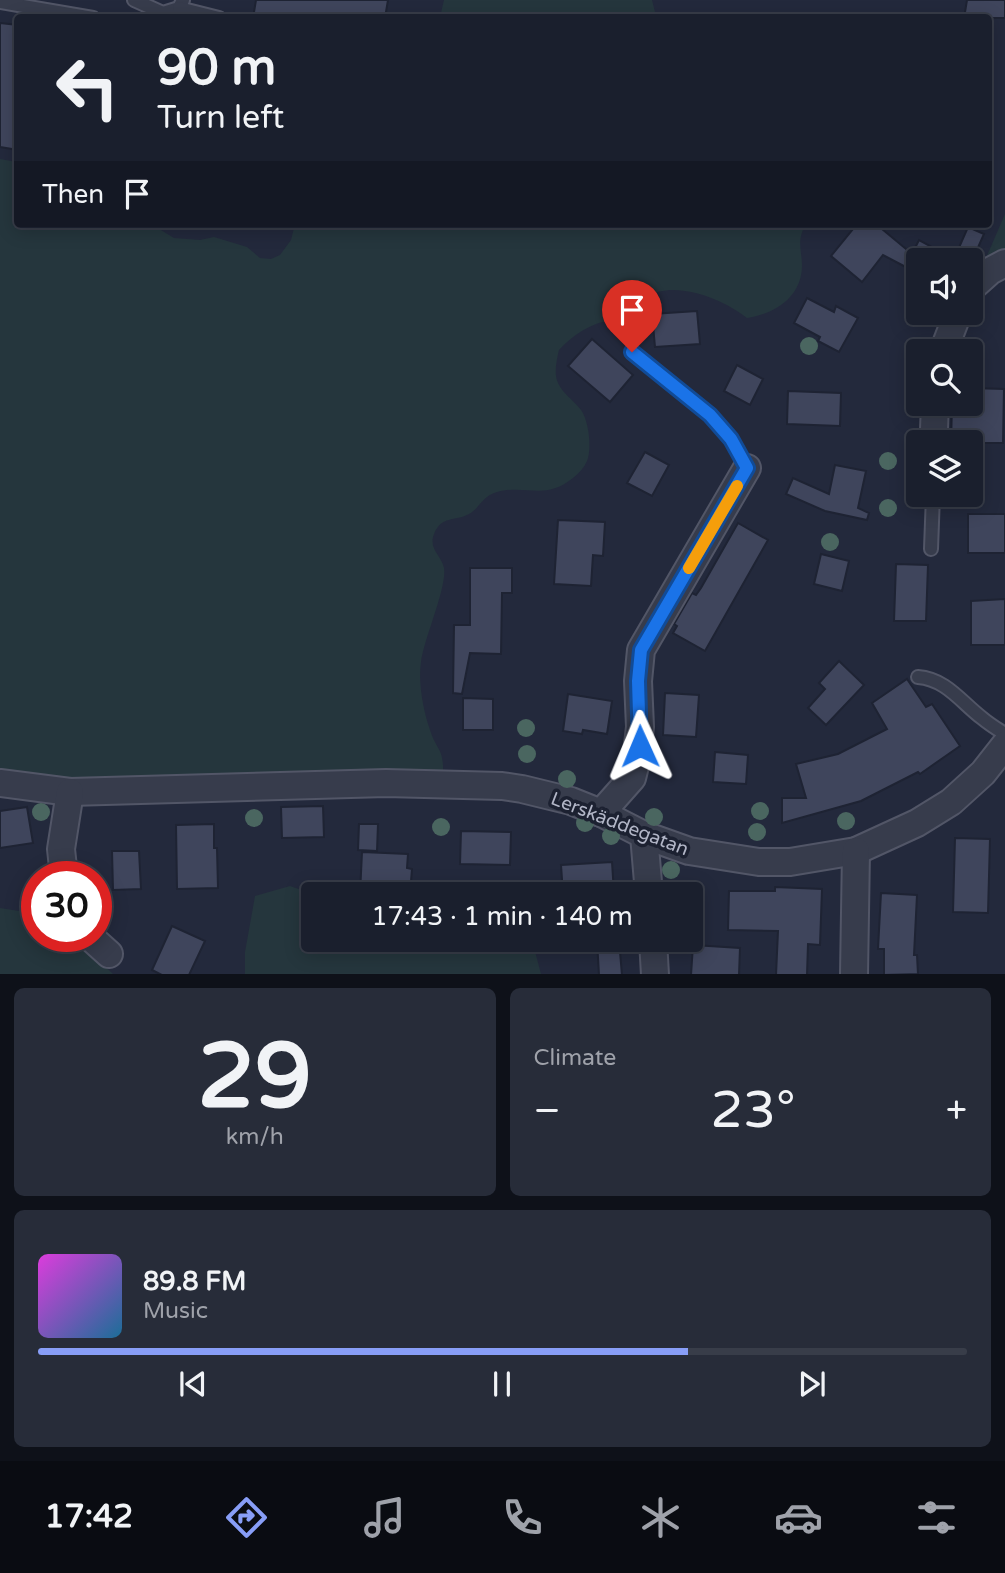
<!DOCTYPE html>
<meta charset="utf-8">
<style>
body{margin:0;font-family:"Varela Round",sans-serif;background:#272c39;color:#f1f3f6;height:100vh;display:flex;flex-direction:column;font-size:26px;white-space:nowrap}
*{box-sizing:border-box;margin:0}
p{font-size:23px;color:#9fa2aa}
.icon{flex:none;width:38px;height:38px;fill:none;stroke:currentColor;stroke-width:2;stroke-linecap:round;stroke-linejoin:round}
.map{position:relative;height:974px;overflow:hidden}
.sheet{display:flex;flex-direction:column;gap:14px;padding:14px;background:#0e1119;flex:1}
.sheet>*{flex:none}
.top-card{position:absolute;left:14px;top:14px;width:978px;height:214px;border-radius:7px;box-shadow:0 4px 18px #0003,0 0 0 2px #383d49;background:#1a1f2d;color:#f1f3f6;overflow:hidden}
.tools{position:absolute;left:906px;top:248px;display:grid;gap:14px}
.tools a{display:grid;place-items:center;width:77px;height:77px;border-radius:7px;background:#1a1f2d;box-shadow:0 4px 18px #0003,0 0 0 2px #383d49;font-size:35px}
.speed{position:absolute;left:21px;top:861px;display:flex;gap:14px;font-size:35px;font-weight:700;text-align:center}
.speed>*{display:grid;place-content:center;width:91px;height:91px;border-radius:50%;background:#1a1f2d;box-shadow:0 4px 18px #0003,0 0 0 2px #383d49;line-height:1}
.speed .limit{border:10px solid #d22;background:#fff;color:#111}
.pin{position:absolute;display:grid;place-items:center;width:60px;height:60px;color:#fff;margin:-72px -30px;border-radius:50% 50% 50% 0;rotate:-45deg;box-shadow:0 0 7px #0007}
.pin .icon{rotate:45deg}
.me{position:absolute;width:77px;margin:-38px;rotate:359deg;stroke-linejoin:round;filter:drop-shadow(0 0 5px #0008)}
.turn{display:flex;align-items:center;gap:24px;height:147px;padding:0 28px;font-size:32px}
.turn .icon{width:91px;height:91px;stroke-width:2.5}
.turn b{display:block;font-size:49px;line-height:60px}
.then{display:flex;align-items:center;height:66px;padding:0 28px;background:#0003;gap:14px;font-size:26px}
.big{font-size:52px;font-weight:600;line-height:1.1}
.sheet .card{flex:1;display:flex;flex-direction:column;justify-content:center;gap:10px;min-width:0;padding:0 24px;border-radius:10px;background:#272c39}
.sheet .dial{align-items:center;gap:0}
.dial b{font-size:91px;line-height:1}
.song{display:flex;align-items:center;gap:21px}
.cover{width:84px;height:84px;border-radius:10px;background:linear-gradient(135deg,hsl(300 70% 55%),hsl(200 70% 35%))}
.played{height:7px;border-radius:4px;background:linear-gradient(90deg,#889ef7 70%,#383d49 70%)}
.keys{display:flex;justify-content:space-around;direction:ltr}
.heat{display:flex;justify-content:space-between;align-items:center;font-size:38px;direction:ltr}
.sheet .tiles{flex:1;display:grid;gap:14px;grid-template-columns:1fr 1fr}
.card:last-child{grid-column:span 2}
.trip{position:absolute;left:301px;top:882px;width:402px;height:70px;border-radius:7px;background:#1a1f2d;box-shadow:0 4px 18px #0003,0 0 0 2px #383d49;font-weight:600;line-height:70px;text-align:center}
.tab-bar{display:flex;height:112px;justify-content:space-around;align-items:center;background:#0a0c12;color:#9fa2aa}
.tab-bar .icon{width:49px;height:49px}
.tab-bar .on{color:#889ef7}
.tab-bar b{font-size:32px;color:#f1f3f6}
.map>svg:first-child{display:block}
.green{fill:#25363d}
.building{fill:#3f455c;stroke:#1e2333;stroke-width:2}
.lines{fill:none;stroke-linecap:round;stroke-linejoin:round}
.service-casing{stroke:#525667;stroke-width:16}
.minor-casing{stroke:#525667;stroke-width:30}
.service{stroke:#373c4c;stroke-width:12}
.minor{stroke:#373c4c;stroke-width:26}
.tree{fill:#4a6660}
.route-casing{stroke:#114b97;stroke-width:18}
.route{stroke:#1a73e8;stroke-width:12}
.slow{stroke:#f59e0b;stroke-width:12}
.labels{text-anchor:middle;stroke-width:7;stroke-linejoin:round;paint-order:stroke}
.street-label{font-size:19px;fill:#b2b6c7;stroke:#1c2131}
</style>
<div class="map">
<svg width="1005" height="975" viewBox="0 0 1005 975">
<rect width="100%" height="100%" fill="#23293c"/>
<!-- green -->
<g class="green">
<path d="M444 0H652L656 16 440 17Z"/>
<path d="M0 159 17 162 18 224H151L174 238 200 240 214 237 247 247 260 258 271 259 280 255 291 240 295 224H806C796 241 802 249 802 267 801 297 775 314 747 318 724 300 675 279 647 297 641 301 629 314 621 319 596 320 576 332 559 350 557 358 555 368 556 376 558 391 573 399 581 410 589 421 592 449 587 461 584 468 579 473 573 478 544 501 528 484 497 492 482 496 479 509 469 514 454 522 442 515 434 534 428 549 442 556 444 568 447 588 424 638 421 662 418 682 423 710 430 730 437 752 444 747 443 775L80 782 0 770Z"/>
<path d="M1005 214V253L986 258Z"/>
<path d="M290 886 310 893 313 898V940H532L541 974H245V952L255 896Z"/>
<path d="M0 908 19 911 37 919V936H69L88 950 113 974 0 975Z"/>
</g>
<!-- building -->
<g class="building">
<path d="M256 0H388L385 18H253Z"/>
<path d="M967 0H1005V18H964Z"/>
<path d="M0 23 18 25V150L0 147Z"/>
<path d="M857 224H876L912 254 919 240 954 259 968 227 984 234 972 261H919V274L883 255 862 282 831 256Z"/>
<path d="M807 298 834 312 836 306 858 318 839 352 818 341 820 337 794 323Z"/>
<path d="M697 311 700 344 655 347 652 314Z"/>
<path d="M592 339 633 375 610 402 568 366Z"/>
<path d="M737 365 763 379 750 405 724 391Z"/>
<path d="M971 388 1004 389 1003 443H951L952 404H971Z"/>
<path d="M788 391 841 393 840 426 787 424Z"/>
<path d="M645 452 669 465 652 496 627 483Z"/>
<path d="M835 465 866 471 858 508 869 513 867 520 825 511 786 494 793 478 829 494Z"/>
<rect x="968" y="514" width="37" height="39"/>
<path d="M558 520 605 522 603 556 593 555 591 586 554 584Z"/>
<path d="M738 523 768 540 705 651 673 633 677 626 674 624 692 593 696 595 701 588Z"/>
<path d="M821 554 849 561 842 591 814 584Z"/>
<path d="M896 564 928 565 926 621H894Z"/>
<path d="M470 568H512V593H502L501 654 470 653 462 694 453 693 454 625H470Z"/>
<path d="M1005 599V645H971V601Z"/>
<path d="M839 661 864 685 826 725 808 708 825 689 819 683Z"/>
<path d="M907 679 926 707 932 704 960 746 920 774 918 772 861 801 782 823V798H806L796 764 838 754 887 729 872 703Z"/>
<path d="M665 693 699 695 696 737 663 735Z"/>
<path d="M568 694 612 701 607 734 583 730 582 734 563 731Z"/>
<path d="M463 698 493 699V730H463Z"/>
<path d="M715 752 748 755 746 784 713 782Z"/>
<path d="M323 806 324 837 282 838 281 807Z"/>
<path d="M27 807 33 843 0 848V811Z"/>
<path d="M214 824V848H217L218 888 177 889 176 825Z"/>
<path d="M359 824H378L377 851 358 850Z"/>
<path d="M461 831 511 832 510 865 460 864Z"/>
<path d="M955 838 990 839 988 913 953 912Z"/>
<path d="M112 851H139L141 889 113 890Z"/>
<path d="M362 852 408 854 407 868 412 869 410 894H360Z"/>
<path d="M612 862 614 893 563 894 561 865Z"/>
<path d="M775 887 822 889 820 945 808 944 807 975H776L778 931 728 930 729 891H775Z"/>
<path d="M881 893 917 895 914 955H917L918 974 884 975V949H878Z"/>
<path d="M172 926 205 941 189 975H162L152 970Z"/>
<path d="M597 940H619L622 975H599Z"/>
<path d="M693 945 740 948 739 975H691Z"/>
</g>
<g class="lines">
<defs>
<g id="service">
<path d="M134 0 163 13 179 8 183 0"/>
<path d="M0 2 93 18"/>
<path d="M179 8 219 18"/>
<path d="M632 352 710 415 731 439 747 468"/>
<path d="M931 549 933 495"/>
<path d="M918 677C946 679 961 702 982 718 989 724 997 729 1005 734"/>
</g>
<g id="minor">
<path d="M971 288 990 271 1005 263"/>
<path d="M943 352 958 313"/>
<path d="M934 429 935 404"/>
<path d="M0 783 70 792 386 783 502 786 522 789 571 801 601 813 644 835 689 851 759 862H790L856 851 917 823 951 802 983 773 1005 745"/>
<path d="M601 813 632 778 636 762 640 727 638 681 641 650 747 468"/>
<path d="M644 835 649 894"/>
<path d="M64 877 61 849 70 792"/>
<path d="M89 936 109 954"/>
<path d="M653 940 655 975"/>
<path d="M854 975 856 851"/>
</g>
</defs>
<!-- service casing -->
<use href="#service" class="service-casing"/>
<!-- minor casing -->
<use href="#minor" class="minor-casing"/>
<!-- service -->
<use href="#service" class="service"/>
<!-- minor -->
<use href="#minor" class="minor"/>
</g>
<!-- trees -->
<g class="tree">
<circle cx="809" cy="346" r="9"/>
<circle cx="888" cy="461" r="9"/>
<circle cx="888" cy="508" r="9"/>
<circle cx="830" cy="542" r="9"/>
<circle cx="526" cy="728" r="9"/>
<circle cx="527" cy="754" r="9"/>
<circle cx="567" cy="779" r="9"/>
<circle cx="760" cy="811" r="9"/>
<circle cx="41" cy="812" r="9"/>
<circle cx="654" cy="817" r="9"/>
<circle cx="254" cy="818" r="9"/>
<circle cx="846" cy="821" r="9"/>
<circle cx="585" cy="823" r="9"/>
<circle cx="441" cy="827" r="9"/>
<circle cx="757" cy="832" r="9"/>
<circle cx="611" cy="836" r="9"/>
<circle cx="671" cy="870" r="9"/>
</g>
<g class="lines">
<defs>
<path id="route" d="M632 352 710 415 731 439 747 468 641 650 638 681 640 746"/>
</defs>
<!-- route casing -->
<use href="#route" class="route-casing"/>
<!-- route -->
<use href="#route" class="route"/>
<!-- slow -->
<path class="slow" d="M689 568 737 486"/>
</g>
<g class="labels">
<!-- street labels -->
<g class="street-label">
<text transform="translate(620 823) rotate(21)" y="7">Lerskäddegatan</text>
</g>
</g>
</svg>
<div class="tools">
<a><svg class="icon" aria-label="sound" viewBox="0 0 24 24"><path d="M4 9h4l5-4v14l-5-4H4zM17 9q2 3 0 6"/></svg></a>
<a><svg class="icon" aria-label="search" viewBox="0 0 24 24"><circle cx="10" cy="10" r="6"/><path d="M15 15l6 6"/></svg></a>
<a><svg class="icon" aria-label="layers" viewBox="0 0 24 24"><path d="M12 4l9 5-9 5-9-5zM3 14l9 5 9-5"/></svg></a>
</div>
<div class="speed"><div class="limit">30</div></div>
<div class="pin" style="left:632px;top:352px;background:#d93025"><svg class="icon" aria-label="arrive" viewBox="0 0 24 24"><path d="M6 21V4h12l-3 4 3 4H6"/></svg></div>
<svg class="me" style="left:640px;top:746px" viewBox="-20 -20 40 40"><path d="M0-17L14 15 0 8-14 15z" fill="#1a73e8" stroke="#fff" stroke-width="4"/></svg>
<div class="trip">17:43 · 1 min · 140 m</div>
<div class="top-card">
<div class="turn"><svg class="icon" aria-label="left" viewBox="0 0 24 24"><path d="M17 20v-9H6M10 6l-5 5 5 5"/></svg><div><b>90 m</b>Turn left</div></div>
<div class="then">Then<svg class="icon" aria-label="arrive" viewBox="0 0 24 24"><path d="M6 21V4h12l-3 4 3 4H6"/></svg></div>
</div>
</div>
<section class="sheet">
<div class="tiles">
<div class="card dial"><b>29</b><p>km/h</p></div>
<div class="card"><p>Climate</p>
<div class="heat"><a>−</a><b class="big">23°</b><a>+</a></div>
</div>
<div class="card">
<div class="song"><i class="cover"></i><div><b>89.8 FM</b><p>Music</p></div></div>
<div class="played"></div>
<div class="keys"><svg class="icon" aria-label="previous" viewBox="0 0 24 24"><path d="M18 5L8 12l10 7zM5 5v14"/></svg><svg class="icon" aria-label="pause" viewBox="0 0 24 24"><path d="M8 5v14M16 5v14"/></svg><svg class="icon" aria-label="next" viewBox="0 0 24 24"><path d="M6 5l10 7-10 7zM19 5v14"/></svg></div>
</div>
</div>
</section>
<nav class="tab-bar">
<b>17:42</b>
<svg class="icon on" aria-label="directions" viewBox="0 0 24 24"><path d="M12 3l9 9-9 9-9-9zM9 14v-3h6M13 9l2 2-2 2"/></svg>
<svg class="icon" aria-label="music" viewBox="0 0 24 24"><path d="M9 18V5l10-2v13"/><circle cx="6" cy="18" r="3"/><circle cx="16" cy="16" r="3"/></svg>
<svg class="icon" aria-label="phone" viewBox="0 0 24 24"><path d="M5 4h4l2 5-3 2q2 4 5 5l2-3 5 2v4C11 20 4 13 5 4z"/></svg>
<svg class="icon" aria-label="climate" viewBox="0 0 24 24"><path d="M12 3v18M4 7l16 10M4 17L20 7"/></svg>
<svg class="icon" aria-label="car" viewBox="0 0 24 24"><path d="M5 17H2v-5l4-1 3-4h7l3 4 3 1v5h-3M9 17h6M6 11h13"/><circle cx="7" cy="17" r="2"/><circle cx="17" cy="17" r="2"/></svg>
<svg class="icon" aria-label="filters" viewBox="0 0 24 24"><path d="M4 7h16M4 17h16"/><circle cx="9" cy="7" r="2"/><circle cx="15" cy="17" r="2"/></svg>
</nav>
